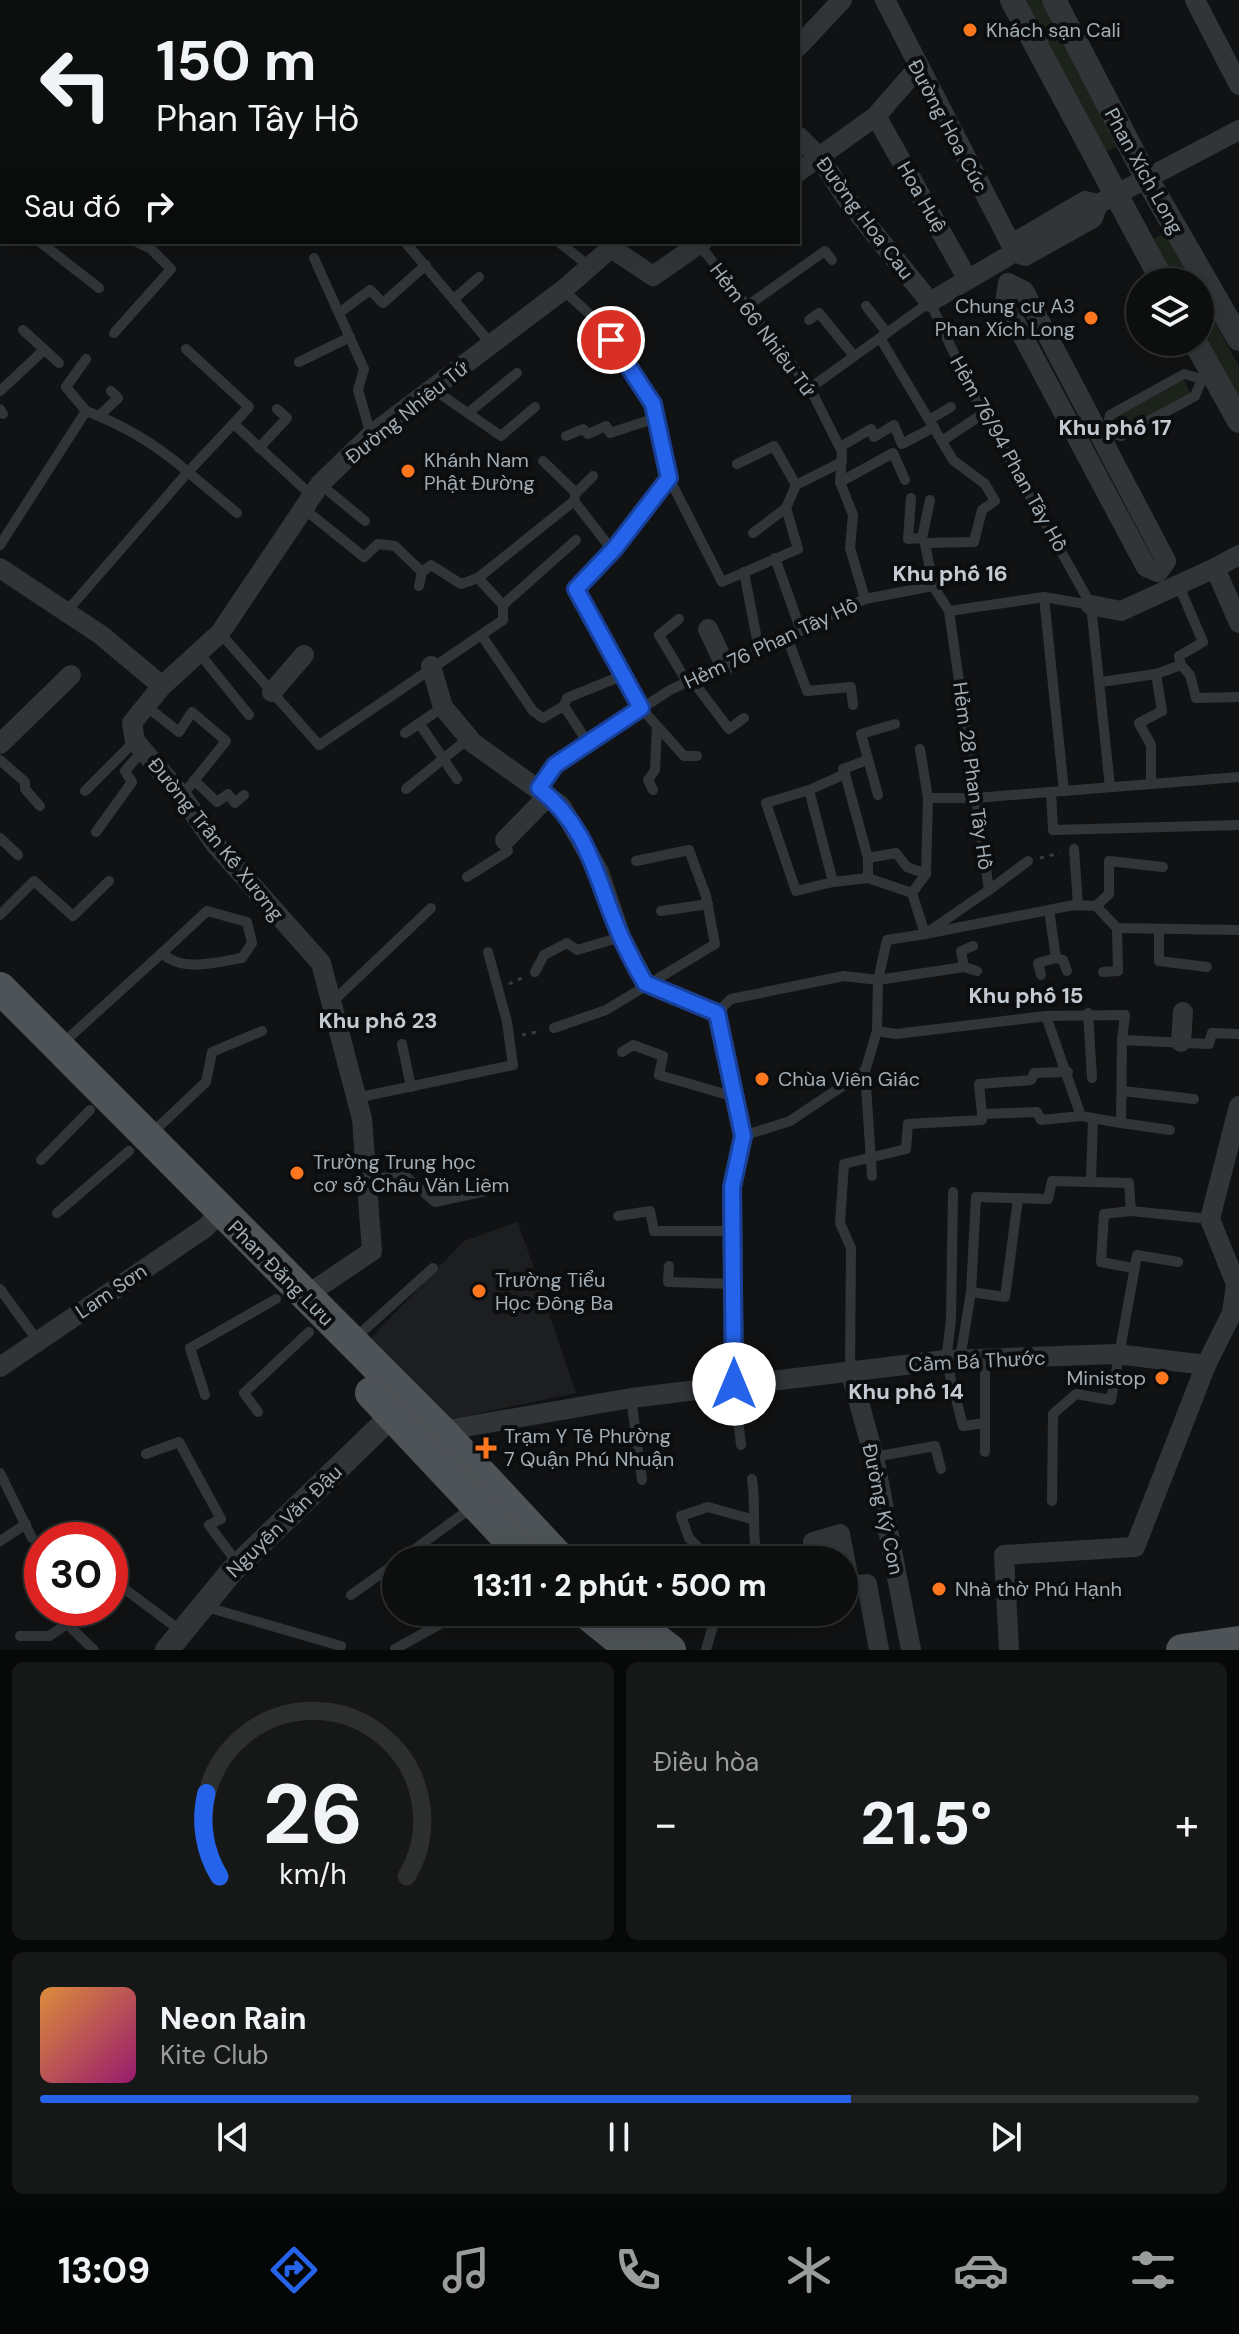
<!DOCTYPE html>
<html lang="vi">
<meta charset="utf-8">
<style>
body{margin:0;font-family:"DM Sans",sans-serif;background:#161717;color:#f1f3f6;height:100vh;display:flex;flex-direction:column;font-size:30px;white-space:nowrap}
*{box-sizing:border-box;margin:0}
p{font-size:26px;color:#9a9c9e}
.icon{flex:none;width:44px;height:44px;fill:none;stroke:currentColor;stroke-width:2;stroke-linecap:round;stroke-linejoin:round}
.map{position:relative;height:1650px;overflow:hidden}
.side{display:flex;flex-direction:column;gap:12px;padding:12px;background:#070808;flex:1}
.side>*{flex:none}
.top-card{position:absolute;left:0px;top:0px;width:800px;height:244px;box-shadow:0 8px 32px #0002,0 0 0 2px #2d2e2e;background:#0d0e0e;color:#f1f3f6;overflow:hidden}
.controls{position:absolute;left:1126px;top:268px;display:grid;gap:16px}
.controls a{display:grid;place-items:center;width:88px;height:88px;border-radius:50%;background:#0d0e0e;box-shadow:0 8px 32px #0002,0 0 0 2px #2d2e2e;font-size:40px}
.speed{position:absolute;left:24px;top:1522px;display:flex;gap:16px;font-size:40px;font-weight:700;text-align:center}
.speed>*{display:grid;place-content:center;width:104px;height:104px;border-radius:50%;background:#0d0e0e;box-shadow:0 8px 32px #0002,0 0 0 2px #2d2e2e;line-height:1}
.speed .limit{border:12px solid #d22;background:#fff;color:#111}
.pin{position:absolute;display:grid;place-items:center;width:68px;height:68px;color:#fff;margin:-34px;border:4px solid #fff;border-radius:50%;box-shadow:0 2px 8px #0007}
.me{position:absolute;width:88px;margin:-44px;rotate:0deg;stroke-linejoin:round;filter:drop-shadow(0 0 6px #0008)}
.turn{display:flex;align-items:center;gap:28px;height:168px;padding:0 24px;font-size:36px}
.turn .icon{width:104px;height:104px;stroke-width:2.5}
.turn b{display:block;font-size:56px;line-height:68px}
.then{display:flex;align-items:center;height:76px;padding:0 24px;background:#0003;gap:16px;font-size:30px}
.big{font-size:60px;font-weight:800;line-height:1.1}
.side .card{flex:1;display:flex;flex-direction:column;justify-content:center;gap:12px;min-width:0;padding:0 28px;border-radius:12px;background:#161717}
.side .dial{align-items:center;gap:0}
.dial svg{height:208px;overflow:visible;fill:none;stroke:#2d2e2e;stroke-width:7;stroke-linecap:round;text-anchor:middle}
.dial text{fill:#f1f3f6;stroke:none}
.song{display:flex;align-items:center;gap:24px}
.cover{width:96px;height:96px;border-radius:12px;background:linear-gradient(135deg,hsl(30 70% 55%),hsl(320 70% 35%))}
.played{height:8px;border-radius:4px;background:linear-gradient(90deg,#2563eb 70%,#2d2e2e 70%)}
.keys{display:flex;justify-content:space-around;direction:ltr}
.heat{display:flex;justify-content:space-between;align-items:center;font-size:44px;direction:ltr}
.side .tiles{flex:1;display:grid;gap:12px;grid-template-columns:1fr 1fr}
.card:last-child{grid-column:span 2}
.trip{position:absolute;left:382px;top:1546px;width:476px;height:80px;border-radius:40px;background:#0d0e0e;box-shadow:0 8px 32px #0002,0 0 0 2px #2d2e2e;font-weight:800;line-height:80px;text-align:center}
.menu{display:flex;height:128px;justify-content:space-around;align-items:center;background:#050606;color:#9a9c9e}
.menu .icon{width:56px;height:56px}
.menu .current{color:#2563eb}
.menu b{font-size:36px;color:#f1f3f6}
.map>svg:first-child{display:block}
.built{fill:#1d1e20}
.green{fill:#1c231b}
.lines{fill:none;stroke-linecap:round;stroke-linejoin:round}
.path{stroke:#383c3f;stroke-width:3;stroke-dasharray:4 6;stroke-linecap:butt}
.service{stroke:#323538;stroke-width:10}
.minor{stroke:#323538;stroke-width:20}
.tertiary{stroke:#323538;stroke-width:24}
.primary{stroke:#4e5357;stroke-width:32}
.route-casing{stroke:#184099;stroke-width:20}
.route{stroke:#2563eb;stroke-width:14}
.poi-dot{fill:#fe761e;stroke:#0c0d0e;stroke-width:3}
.labels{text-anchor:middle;stroke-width:8;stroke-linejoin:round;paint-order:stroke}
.poi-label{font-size:20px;fill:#a2adb5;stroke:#0c0d0e;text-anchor:start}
.street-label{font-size:20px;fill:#a2adb5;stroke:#0c0d0e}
.neighbourhood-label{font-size:22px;font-weight:bold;fill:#c3cad1;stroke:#0c0d0e}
</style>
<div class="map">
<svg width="1239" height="1650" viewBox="0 0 1239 1650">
<rect width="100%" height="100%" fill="#111213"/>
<!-- built -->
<path class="built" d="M518 1222 576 1393 447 1420 368 1341 464 1241Z"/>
<!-- green -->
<g class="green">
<path d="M1019 0H1041L1118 146 1101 154Z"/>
<path d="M1165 233 1192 282H1172L1149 241Z"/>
<path d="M1200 296 1239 366V403L1200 333Z"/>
<path d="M1184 380 1191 394 1122 430 1115 417Z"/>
</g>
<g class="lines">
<!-- path -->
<g class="path">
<path d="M1040 858 1060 853"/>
<path d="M509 984 524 977"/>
<path d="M522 1035 542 1031"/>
</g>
<!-- service -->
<g class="service">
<path d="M7 0V2"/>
<path d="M142 0 147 2"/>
<path d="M368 0 370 2"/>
<path d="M435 0 437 2"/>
<path d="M534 2 535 0"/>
<path d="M0 54H2"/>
<path d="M0 73 2 74"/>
<path d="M0 183 2 185"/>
<path d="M40 242 99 288"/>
<path d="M405 242 491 344"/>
<path d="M559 242 590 267"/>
<path d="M699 244 810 388 842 452 840 482 853 515 850 548 865 599"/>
<path d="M314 258 364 369 358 390 371 435"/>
<path d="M563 290 596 320 653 404 669 478 722 582 798 549 786 508"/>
<path d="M454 299 479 277"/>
<path d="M747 306 825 251 832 260"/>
<path d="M866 306 887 333"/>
<path d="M339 313 370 290 383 303 426 265"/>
<path d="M809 320 819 313 854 356"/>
<path d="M23 330 59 363"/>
<path d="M114 333 171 269 151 249 137 242"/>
<path d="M299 362 350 337"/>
<path d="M810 388 930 302 972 392 1091 605 1110 787"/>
<path d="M433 389 501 436 535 407"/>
<path d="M0 391 44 350"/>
<path d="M0 409 3 414"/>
<path d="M86 411 66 387 86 359"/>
<path d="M468 413 517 373"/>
<path d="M99 416 118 398 111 391"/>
<path d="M929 420 951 407"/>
<path d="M234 424 311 495"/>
<path d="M1107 431 1110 415 1184 374 1202 379"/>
<path d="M1101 435 1107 431 1121 436 1195 396 1202 379 1212 374"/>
<path d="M566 436 583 429 588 434 606 426 610 433 656 418"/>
<path d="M942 441 984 413"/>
<path d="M840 447 871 429 874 437 894 425 902 444 934 427"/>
<path d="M259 448 287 418 277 409"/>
<path d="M543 461 576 493"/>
<path d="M737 464 774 446 796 485 842 462"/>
<path d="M669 478 615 548 576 589 641 708 684 756H697"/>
<path d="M840 482 893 453 905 480"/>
<path d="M320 484 365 521"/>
<path d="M911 498 908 539 922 538"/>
<path d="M574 501 612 550"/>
<path d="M303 508 364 557 378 544 395 546 422 572 431 565 461 584 478 578"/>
<path d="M753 533 786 508 796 485"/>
<path d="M924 542 922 538 930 500"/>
<path d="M0 545 86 411C124 425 158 446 188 472L249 407 186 349"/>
<path d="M775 558 801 631"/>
<path d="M744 572 759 650"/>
<path d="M419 586 422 572"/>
<path d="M933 586 949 611 1044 597 1091 605"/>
<path d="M1179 586 1203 642 1179 656 1181 665"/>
<path d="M1044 597 1064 791"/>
<path d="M503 605 576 540"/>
<path d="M67 611 188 472 237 513"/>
<path d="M679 619 659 635 687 682"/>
<path d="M220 633 319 745 503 620V605L478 578 574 501 576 493 593 476"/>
<path d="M482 636 533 711 543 718 564 706 567 698 624 675"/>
<path d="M787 637 807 691 851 687 853 705"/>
<path d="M199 653 249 715"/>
<path d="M692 680 729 729 744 718"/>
<path d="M1101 682 1156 674 1181 665 1190 675 1196 698 1239 697"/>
<path d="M146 706 179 732 192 712 226 741 182 796"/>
<path d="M564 706 588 743"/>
<path d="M419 723 457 779"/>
<path d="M405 733 443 707"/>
<path d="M0 760 25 782V789L40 806"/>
<path d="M845 774 843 769 867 760"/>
<path d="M194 780 217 802 228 794 235 803 244 795"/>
<path d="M1151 784V745L1139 723 1162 711 1156 674"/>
<path d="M539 788 555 765 670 690 865 599 933 586 925 543 974 542 982 510 995 501 985 484 953 460 880 338"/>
<path d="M406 789 469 738"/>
<path d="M653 790 648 780 655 770 657 726"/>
<path d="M809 790 845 774 868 858V878"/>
<path d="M85 791 135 741"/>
<path d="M1051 792 1053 830 1239 825"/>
<path d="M878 795 861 734 895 724"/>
<path d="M928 798H975L1239 777"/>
<path d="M96 832 132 782 125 771 143 750"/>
<path d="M0 838 18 855"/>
<path d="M1074 849 1078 905"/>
<path d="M868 858 896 853 907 867 926 874"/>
<path d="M467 877 508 851 505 840"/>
<path d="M833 882 796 891 766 803 809 790 833 882 868 878 912 893 925 934 1074 905 1096 906 1117 928 1239 930"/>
<path d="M989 890 1028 861"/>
<path d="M912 893 926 874 928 798 920 749"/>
<path d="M1096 906 1109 894V861L1163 867"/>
<path d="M661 911 708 904"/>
<path d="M0 915 34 881 73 916 109 881"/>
<path d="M1159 931V961L1207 967"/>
<path d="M1056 958 1063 960 1067 971"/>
<path d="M964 967 961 951 973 946"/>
<path d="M535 972 544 955 567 943 577 950 621 937"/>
<path d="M1103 972 1118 971 1117 928"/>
<path d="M1041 975 1038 963 1056 958 1049 910"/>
<path d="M331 1003 431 908"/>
<path d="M717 1013 731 999 844 976 878 980 964 967 977 971"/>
<path d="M1088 1013 1092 1078"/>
<path d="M1046 1016 1081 1116 1121 1123 1122 1040 1209 1044 1212 1033 1239 1034"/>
<path d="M554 1028 606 1010 715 944 706 896 689 850 636 861"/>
<path d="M877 1031 896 1034 1046 1016 1125 1015 1122 1040"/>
<path d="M63 1043 162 953C182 973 217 962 242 958L252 943 247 922 207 911 162 953"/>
<path d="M402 1044 411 1087"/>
<path d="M622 1052 633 1045 663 1056 659 1075 735 1097"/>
<path d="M865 1071 872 1176"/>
<path d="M1122 1091 1194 1099"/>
<path d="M356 1098 513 1065 507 1022 488 952"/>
<path d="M982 1114 979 1084 1031 1080 1034 1073 1068 1072"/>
<path d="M1121 1123 1170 1130"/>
<path d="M152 1133 206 1082 212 1052 262 1031"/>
<path d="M743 1136 790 1121 865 1071 877 1031 878 980 887 940 925 934 989 890 949 611"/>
<path d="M41 1160 90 1110"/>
<path d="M365 1179 405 1176 435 1202 486 1191"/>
<path d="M1091 1181 1093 1119"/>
<path d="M953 1192 951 1320 946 1360 963 1426 985 1423"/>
<path d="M1131 1211 1210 1219"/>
<path d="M57 1213 129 1151"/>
<path d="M618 1216 650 1211 654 1231H732"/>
<path d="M669 1266 668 1282 733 1284"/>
<path d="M0 1289 37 1340"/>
<path d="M971 1292 1005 1297 1018 1199"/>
<path d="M354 1339 433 1268"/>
<path d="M960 1359 971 1292 976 1197 1048 1199 1052 1181 1129 1183 1131 1211 1104 1214 1101 1262 1133 1268"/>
<path d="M850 1370 851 1248 840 1223 844 1164 906 1149 908 1124 982 1120V1114L1037 1112 1041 1120 1081 1116"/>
<path d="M734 1384 741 1445"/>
<path d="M205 1395 190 1348 276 1299"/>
<path d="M631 1398 642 1480"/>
<path d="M258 1412 244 1393 309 1332"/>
<path d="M985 1452V1360"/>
<path d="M146 1454 179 1442 221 1519 209 1525 238 1564"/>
<path d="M874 1457 935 1446 941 1469"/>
<path d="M0 1473 32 1538"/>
<path d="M1052 1501 1053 1414 1076 1394 1111 1400 1137 1255 1178 1262"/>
<path d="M0 1541 26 1524"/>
<path d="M400 1560 471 1508"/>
<path d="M485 1560 509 1548"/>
<path d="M710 1560 689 1538 681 1516 708 1507 751 1519"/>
<path d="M749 1560 756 1551C752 1526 756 1503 752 1479"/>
<path d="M110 1567 118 1561"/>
<path d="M110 1578 181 1631"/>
<path d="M351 1595 396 1563"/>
<path d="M203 1606 341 1646"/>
<path d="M20 1636H49L67 1624 94 1650"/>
<path d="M395 1649 462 1612"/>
<path d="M706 1650 717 1612"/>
</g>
<!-- minor -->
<g class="minor">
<path d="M184 0 185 2"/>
<path d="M499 0 503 2"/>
<path d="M649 0 651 2"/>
<path d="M885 0 1015 252"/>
<path d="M1195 0 1239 85"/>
<path d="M344 2 345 0"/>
<path d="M798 47 842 0"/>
<path d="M876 116 967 278"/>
<path d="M798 136 820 158 848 201 930 302 1015 252 1017 241 1085 201 1098 204 1239 130"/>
<path d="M798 172 876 116 917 69"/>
<path d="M0 218 2 215"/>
<path d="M1015 252 1025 256 1093 218 1098 204"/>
<path d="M1008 283 1024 291 1166 561 1158 572"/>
<path d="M1008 283 1005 303 1146 567 1158 572"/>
<path d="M1239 555 1215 568 1239 623"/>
<path d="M0 568 101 635 162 686 132 723 135 741 182 796 215 844 321 963 362 1119 372 1251 304 1297"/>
<path d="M1091 605 1121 611 1215 568"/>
<path d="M708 629 725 665"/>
<path d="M431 666 443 707 473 743 561 806 599 872 621 937 645 983 717 1013 743 1136 732 1187 734 1384"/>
<path d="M162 686 220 633 320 484 371 435 563 290 611 248 653 276 702 242"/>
<path d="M272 692 304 655"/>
<path d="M0 744 71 675"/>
<path d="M505 840 548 796"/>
<path d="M1181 1042 1183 1012"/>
<path d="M0 1367 205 1228 221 1212"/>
<path d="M850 1370 874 1457 911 1650"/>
<path d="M435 1437 441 1431 631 1398 946 1360 1116 1354 1206 1365"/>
<path d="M813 1542 840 1534 850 1586 867 1584 879 1650"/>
<path d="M1009 1650 1004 1555 1135 1547 1206 1365 1232 1313 1236 1284 1210 1219 1239 1106"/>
</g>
<!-- tertiary -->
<g class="tertiary">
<path d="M1012 0 1163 282"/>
<path d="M1054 0 1147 179 1239 339"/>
<path d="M1195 342 1239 421"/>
<path d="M167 1650 232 1571 404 1404"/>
</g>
<!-- primary -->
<g class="primary">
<path d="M0 988 441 1431 561 1560"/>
<path d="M371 1393 528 1560"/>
<path d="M585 1612 632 1650"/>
<path d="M620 1612 670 1650"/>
<path d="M1182 1650 1239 1642"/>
</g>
</g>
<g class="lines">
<defs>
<path id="route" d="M611 340 653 404 669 478 615 548 576 589 641 708 555 765 539 788C592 831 596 882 622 939 629 954 637 969 645 983L717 1013 743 1136 732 1187 734 1384"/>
</defs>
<!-- route casing -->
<use href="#route" class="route-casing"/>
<!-- route -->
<use href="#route" class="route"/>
</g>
<!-- markers -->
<g class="poi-dot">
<circle cx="970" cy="30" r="8"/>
<circle cx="1091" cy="318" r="8"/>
<circle cx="408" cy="471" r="8"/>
<circle cx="762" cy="1079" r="8"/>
<circle cx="297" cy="1173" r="8"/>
<circle cx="479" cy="1291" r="8"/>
<circle cx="1162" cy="1378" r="8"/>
<path d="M482 1436h8v8h8v8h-8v8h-8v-8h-8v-8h8z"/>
<circle cx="939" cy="1589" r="8"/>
</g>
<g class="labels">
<!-- poi labels -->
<g class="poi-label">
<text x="986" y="37">Khách sạn Cali</text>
<text x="1075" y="313" text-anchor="end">Chung cư A3<tspan x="1075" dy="23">Phan Xích Long</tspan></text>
<text x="424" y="467">Khánh Nam<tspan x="424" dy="23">Phật Đường</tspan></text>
<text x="778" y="1086">Chùa Viên Giác</text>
<text x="313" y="1169">Trường Trung học<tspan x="313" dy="23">cơ sở Châu Văn Liêm</tspan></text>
<text x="495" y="1287">Trường Tiểu<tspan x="495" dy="23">Học Đông Ba</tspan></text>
<text x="1146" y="1385" text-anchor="end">Ministop</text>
<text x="504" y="1443">Trạm Y Tế Phường<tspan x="504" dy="23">7 Quận Phú Nhuận</tspan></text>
<text x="955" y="1596">Nhà thờ Phú Hạnh</text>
</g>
<!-- street labels -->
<g class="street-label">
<text transform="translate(948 126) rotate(62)" y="7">Đường Hoa Cúc</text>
<text transform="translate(1144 171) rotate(61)" y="7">Phan Xích Long</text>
<text transform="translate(922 197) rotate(60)" y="7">Hoa Huệ</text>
<text transform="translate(865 218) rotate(53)" y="7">Đường Hoa Cau</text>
<text transform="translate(763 330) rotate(53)" y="7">Hẻm 66 Nhiêu Tứ</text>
<text transform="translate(407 412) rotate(-39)" y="7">Đường Nhiêu Tứ</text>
<text transform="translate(1009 454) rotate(61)" y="7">Hẻm 76/94 Phan Tây Hồ</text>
<text transform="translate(771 643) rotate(-25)" y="7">Hẻm 76 Phan Tây Hồ</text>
<text transform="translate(973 776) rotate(82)" y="7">Hẻm 28 Phan Tây Hồ</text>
<text transform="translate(216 839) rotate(51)" y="7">Đường Trần Kế Xương</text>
<text transform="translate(281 1273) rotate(45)" y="7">Phan Đăng Lưu</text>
<text transform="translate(111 1291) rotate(-34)" y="7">Lam Sơn</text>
<text transform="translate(977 1361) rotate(-3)" y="7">Cầm Bá Thước</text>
<text transform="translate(883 1509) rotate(78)" y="7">Đường Ký Con</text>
<text transform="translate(284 1521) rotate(-44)" y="7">Nguyễn Văn Đậu</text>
</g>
<!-- neighbourhood labels -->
<g class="neighbourhood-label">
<text x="1115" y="435">Khu phố 17</text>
<text x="950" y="581">Khu phố 16</text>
<text x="1026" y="1003">Khu phố 15</text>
<text x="378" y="1028">Khu phố 23</text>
<text x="906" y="1399">Khu phố 14</text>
</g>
</g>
</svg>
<div class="controls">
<a><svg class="icon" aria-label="layers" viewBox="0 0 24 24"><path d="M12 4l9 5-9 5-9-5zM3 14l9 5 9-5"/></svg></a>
</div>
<div class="speed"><div class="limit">30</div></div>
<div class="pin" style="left:611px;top:340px;background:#d93025"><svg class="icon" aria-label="arrive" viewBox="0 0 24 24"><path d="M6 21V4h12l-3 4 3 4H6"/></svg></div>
<svg class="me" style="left:734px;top:1384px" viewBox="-20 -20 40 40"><circle r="19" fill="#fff"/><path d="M0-13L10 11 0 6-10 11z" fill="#2563eb"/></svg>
<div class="trip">13:11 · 2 phút · 500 m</div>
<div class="top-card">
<div class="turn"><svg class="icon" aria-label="left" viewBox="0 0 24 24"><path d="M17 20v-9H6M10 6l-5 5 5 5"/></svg><div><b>150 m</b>Phan Tây Hồ</div></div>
<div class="then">Sau đó<svg class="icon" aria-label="right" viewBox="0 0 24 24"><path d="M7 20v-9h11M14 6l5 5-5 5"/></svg></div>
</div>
</div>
<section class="side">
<div class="tiles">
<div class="card dial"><svg viewBox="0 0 100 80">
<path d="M14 69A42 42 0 1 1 86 69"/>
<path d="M14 69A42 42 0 0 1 9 37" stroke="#2563eb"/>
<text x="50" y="56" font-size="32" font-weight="700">26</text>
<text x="50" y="72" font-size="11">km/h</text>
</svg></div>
<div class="card"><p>Điều hòa</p>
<div class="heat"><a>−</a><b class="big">21.5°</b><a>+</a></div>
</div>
<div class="card">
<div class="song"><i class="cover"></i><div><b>Neon Rain</b><p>Kite Club</p></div></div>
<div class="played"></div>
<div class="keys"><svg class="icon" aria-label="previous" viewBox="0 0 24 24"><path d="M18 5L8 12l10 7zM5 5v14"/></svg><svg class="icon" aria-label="pause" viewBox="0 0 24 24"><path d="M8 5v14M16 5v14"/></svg><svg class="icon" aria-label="next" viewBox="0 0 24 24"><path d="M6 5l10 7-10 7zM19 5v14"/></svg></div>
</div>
</div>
</section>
<nav class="menu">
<b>13:09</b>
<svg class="icon current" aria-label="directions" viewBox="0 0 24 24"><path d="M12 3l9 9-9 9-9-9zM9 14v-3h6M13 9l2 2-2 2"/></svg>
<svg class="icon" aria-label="music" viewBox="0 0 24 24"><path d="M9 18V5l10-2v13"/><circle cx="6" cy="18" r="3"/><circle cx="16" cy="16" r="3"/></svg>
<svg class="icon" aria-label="phone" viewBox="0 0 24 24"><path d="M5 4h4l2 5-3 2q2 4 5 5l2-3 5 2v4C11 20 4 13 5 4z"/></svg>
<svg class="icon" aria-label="climate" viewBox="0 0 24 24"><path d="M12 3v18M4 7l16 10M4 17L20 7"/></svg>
<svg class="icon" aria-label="car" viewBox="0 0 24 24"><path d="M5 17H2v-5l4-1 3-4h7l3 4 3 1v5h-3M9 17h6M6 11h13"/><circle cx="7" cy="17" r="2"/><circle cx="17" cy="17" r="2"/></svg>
<svg class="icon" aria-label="filters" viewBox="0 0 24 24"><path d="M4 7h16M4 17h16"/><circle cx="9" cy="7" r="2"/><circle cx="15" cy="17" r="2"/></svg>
</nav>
